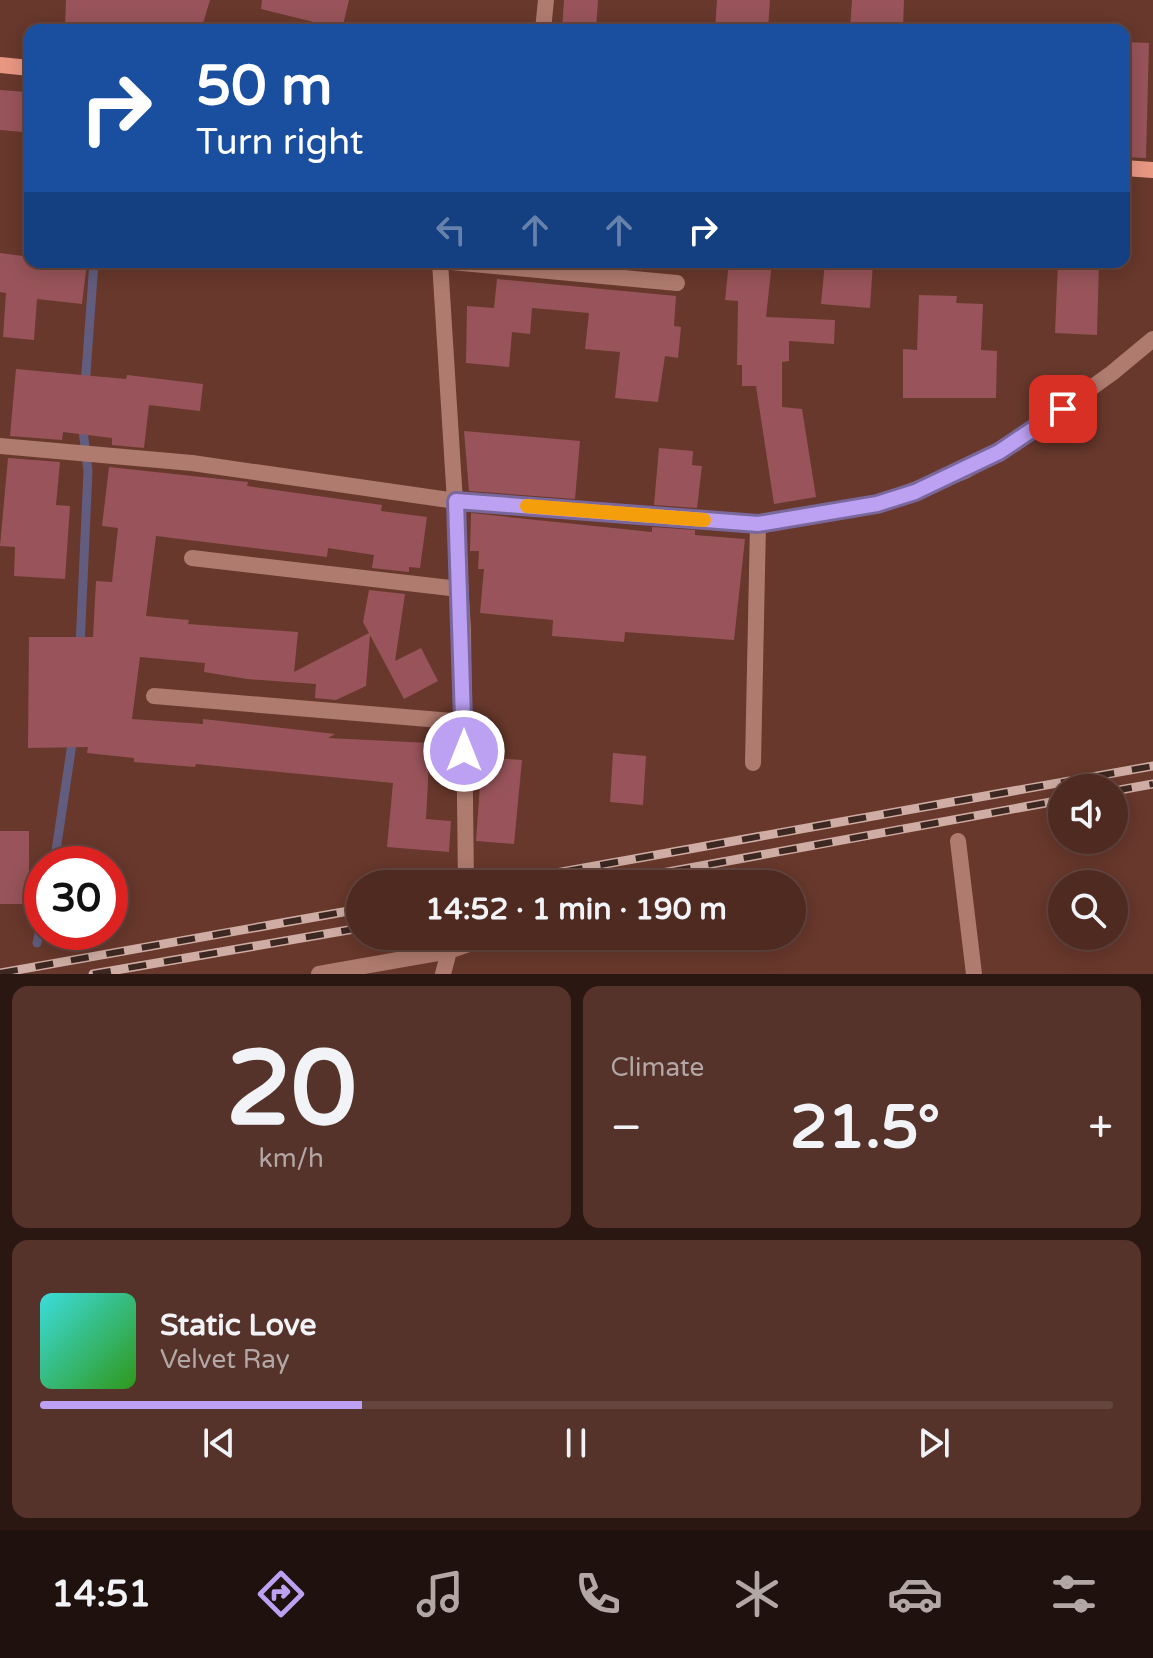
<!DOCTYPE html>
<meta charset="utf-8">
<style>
body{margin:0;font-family:"Varela Round",sans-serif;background:#55322a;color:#f1f3f6;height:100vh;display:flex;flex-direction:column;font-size:30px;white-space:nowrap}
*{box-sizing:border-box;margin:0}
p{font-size:26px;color:#b3a7a5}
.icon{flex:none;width:44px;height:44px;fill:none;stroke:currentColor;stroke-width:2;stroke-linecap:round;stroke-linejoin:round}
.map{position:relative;height:974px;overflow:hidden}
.side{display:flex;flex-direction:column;gap:12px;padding:12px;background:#2b1712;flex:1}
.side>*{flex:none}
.guide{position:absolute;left:24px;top:24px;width:1106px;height:244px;border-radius:16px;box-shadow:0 4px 20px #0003,0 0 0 2px #65463f;background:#1a4fa0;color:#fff;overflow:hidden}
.tools{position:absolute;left:1048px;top:774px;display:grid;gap:16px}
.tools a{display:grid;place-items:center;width:80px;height:80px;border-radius:50%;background:#4e2a21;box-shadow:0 4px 20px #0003,0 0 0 2px #65463f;font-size:40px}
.speed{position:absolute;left:24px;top:846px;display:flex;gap:16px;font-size:40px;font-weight:700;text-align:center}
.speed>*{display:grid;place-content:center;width:104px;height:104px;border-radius:50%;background:#4e2a21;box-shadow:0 4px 20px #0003,0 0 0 2px #65463f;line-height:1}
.speed .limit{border:12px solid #d22;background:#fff;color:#111}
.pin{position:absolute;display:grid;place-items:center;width:68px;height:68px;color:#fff;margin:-34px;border-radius:16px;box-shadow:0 4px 12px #0006}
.me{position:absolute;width:88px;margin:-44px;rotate:0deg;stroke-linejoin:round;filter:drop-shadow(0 0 6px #0008)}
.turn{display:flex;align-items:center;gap:28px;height:168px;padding:0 40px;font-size:36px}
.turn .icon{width:104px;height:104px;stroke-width:2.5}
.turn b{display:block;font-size:56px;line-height:68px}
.lanes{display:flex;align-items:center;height:76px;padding:0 40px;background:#0003;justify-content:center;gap:40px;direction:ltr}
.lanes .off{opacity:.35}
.big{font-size:60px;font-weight:700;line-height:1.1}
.side .card{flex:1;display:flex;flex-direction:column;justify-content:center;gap:12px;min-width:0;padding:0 28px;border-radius:16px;background:#55322a}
.side .dial{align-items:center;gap:0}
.dial b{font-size:104px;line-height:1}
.song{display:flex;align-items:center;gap:24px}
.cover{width:96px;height:96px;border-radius:12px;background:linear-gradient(135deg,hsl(180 70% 55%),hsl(110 70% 35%))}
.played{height:8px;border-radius:4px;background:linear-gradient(90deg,#bca0f2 30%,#65463f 30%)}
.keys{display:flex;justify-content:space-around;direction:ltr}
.heat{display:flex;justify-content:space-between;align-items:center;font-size:44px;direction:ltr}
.side .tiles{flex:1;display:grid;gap:12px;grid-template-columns:1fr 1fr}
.card:last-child{grid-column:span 2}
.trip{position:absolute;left:346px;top:870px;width:460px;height:80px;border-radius:40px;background:#4e2a21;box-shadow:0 4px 20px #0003,0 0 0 2px #65463f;font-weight:700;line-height:80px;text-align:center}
.tab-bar{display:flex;height:128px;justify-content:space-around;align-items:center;background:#1f110d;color:#b3a7a5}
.tab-bar .icon{width:56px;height:56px}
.tab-bar .selected{color:#bca0f2}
.tab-bar b{font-size:36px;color:#f1f3f6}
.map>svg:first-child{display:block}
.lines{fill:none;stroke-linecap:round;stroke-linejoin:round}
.stream{stroke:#625d7e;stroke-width:9}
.building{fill:#98545a}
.street{stroke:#af7b6e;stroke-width:16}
.secondary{stroke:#e89783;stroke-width:16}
.rail-casing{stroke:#cfada4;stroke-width:9}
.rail{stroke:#3d2721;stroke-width:6;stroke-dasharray:18;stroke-linecap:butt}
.route-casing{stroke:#7a689d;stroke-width:20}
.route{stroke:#bca0f2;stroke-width:14}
.slow{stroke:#f59e0b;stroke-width:14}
</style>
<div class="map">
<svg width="1153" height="974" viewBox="0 0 1153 974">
<rect width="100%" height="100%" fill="#68382c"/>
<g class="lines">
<!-- stream -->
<g class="stream">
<path d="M85 387 94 262"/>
<path d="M80 646 88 471 82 422"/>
<path d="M54 864 73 737"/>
<path d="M37 943 42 920"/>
</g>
</g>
<!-- building -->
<g class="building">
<path d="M66 0H210L201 30H65Z"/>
<path d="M262 0H349L342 29 261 9Z"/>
<path d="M564 0H598L596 30H562Z"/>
<path d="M717 0H770L768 30H715Z"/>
<path d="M852 0H904L903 30H850Z"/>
<path d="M1124 42 1149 43 1146 158 1124 157Z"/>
<path d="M0 90 26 92 23 132 0 130Z"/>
<path d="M0 253 30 257V262H87L82 304 37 299 34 340 3 337 6 293 0 292Z"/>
<path d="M729 262H772L766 317 835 320 834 344 789 341V361L782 362V407L802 409 816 497 774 504 756 386H742V365H737L738 301 725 300Z"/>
<path d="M825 262H873L870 308 821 304Z"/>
<path d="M1058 262H1099L1097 335 1055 333Z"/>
<path d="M497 279 676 296 674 326 681 327 678 358 665 356 658 402 615 398 620 352 585 349 589 313 532 308 530 334 512 332 509 367 466 363 467 306 494 308Z"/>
<path d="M919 295 957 296 956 303 983 304 981 350 997 351 996 398H903V349L917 350Z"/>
<path d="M16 369 126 379 127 375 203 384 200 411 149 405 144 448 112 445V438L63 432 62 440 10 436Z"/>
<path d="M464 431 580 441 575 499 469 491Z"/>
<path d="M659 448 693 451 692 465 702 466 697 508 654 505Z"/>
<path d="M8 458 60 462 56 505 70 506 65 579 14 576 15 547 0 546Z"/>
<path d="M109 467 248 482 247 486 382 505 381 511 427 517 420 568 409 567V572L372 568 374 555 328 548 327 557 156 536 146 616 189 620 188 624 298 632 294 672 369 633 363 622 369 590 405 594 395 661 421 648 438 681 404 699 370 635 366 686 336 700 315 698 316 684 247 679 204 672 205 663 140 657 132 719 203 724V719L335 734 328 738 430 743 426 819 451 821 449 852 387 847 393 783 196 764 195 767 134 762V758L87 753 88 747 28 748 29 637H93L96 581 112 582 118 528 102 526Z"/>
<path d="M471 513 652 532V527L695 530V535L745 539 734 640 625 632 624 642 552 636 553 620 480 613 484 569H478L479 551H470Z"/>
<path d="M613 753 646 756 643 805 610 802Z"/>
<path d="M482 757 522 760 514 844 476 841Z"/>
<rect x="0" y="831" width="29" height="73"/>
</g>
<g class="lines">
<!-- street -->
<g class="street">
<path d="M543 30 546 0"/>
<path d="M440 262 463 630 466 884"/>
<path d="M451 262 677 283"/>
<path d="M0 446 192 463 456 501 758 524 877 504 965 471 1038 426 1112 373 1153 339"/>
<path d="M192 558 459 589"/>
<path d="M154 696 464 722"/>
<path d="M753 763 758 524"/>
<path d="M958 841 974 974"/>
<path d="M319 974 449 951 469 944V936"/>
<path d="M443 974 449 951"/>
</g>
<!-- secondary -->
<g class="secondary">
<path d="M0 65 30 68"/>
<path d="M1124 168 1153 170"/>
</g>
<defs>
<g id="rail">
<path d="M1114 791 1153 784"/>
<path d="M494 884 1153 766"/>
<path d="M602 884 1062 800"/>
<path d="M0 973 360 909"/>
<path d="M93 974 360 928"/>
</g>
</defs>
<!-- rail casing -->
<use href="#rail" class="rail-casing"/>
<!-- rail -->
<use href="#rail" class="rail"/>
</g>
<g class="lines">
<defs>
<path id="route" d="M464 751 456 501 758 524 877 504 915 492 999 452 1063 409"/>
</defs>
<!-- route casing -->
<use href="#route" class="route-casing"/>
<!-- route -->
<use href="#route" class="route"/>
<!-- slow -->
<path class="slow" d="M527 506 704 520"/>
</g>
</svg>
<div class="tools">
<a><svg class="icon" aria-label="sound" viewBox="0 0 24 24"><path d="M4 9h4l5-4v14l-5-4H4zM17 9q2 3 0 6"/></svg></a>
<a><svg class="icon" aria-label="search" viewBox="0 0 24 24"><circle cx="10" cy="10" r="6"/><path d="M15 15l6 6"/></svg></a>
</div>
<div class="speed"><div class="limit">30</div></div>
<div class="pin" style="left:1063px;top:409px;background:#d93025"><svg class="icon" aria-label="arrive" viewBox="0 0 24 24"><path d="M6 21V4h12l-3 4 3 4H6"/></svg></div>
<svg class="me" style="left:464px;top:751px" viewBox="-20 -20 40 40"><circle r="17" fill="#bca0f2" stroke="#fff" stroke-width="3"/><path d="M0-11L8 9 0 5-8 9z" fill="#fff"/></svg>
<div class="trip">14:52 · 1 min · 190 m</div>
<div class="guide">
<div class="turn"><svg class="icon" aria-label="right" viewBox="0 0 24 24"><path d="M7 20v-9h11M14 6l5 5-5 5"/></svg><div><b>50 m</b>Turn right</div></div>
<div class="lanes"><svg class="icon off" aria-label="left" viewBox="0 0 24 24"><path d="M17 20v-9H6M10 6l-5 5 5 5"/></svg><svg class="icon off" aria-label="ahead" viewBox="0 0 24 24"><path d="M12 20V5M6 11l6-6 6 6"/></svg><svg class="icon off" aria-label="ahead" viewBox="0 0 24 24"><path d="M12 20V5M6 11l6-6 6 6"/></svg><svg class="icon" aria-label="right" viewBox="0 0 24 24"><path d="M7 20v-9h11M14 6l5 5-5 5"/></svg></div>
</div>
</div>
<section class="side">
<div class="tiles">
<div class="card dial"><b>20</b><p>km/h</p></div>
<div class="card"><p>Climate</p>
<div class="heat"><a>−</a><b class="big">21.5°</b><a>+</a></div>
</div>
<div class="card">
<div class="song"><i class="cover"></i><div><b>Static Love</b><p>Velvet Ray</p></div></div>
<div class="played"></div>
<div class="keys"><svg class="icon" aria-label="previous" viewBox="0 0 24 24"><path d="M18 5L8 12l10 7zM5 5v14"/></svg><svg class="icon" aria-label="pause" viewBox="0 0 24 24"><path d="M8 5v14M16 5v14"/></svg><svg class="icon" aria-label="next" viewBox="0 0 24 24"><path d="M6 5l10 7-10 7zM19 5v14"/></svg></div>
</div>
</div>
</section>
<nav class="tab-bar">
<b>14:51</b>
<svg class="icon selected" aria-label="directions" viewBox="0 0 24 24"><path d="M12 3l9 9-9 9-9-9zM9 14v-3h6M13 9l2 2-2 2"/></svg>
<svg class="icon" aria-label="music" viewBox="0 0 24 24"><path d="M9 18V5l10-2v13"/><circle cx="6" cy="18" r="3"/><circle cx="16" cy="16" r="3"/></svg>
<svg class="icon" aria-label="phone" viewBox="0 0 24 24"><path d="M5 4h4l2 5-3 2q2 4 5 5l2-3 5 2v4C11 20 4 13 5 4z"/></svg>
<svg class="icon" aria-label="climate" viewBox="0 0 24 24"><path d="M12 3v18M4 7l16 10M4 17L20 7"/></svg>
<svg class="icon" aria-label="car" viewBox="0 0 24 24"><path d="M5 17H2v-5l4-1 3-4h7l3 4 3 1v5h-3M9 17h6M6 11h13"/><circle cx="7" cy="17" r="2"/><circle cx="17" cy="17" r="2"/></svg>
<svg class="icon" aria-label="filters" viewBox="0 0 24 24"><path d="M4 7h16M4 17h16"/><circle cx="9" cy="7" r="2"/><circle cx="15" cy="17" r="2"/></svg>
</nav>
